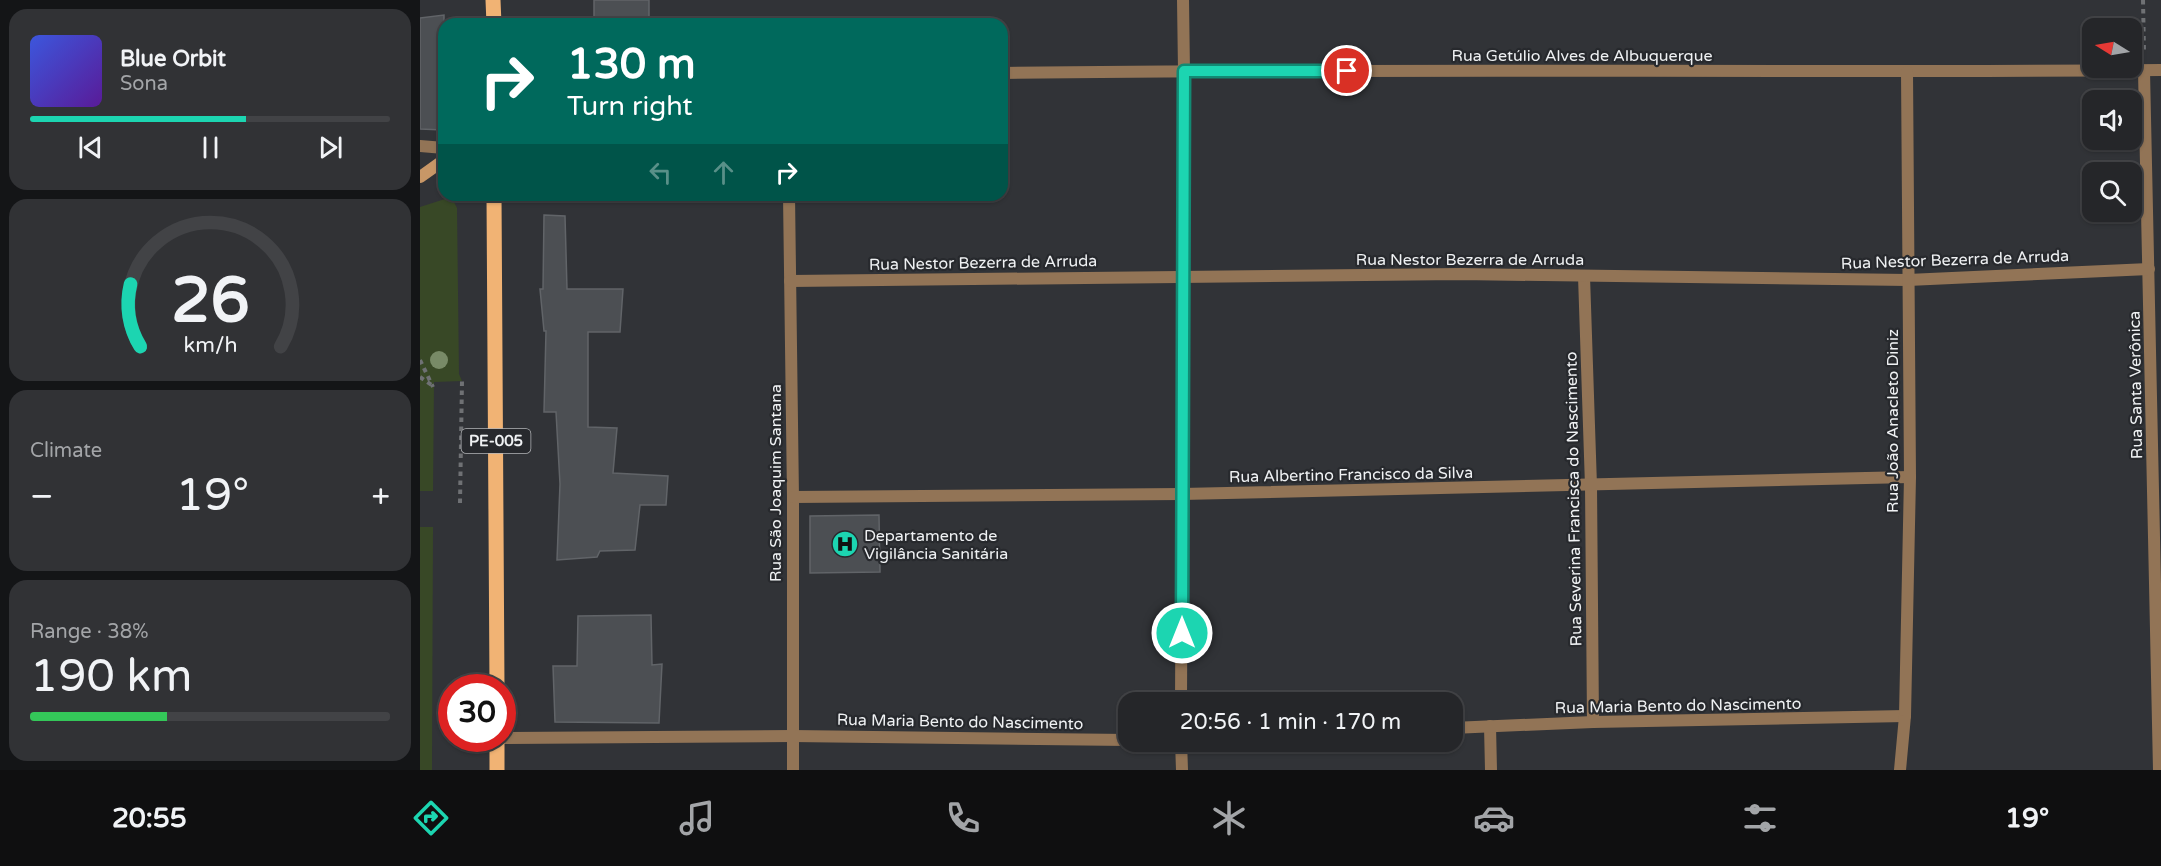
<!DOCTYPE html>
<meta charset="utf-8">
<style>
body{margin:0;font-family:"Varela Round",sans-serif;background:#313235;color:#f1f3f6;height:100vh;display:flex;flex-direction:column;font-size:22px;white-space:nowrap}
*{box-sizing:border-box;margin:0}
p{font-size:20px;color:#a3a5a8}
.icon{flex:none;width:33px;height:33px;fill:none;stroke:currentColor;stroke-width:2;stroke-linecap:round;stroke-linejoin:round}
.map{position:relative;flex:1;overflow:hidden}
.side{display:flex;flex-direction:column;gap:9px;padding:9px;background:#141517;width:420px}
.side>*{flex:none}
.banner{position:absolute;left:18px;top:18px;width:570px;height:183px;border-radius:18px;box-shadow:0 2px 4px #0004,0 0 0 2px #424346;background:#00695c;color:#fff;overflow:hidden}
.needle{width:39px;rotate:281deg}
.controls{position:absolute;left:1662px;top:18px;display:grid;gap:12px}
.controls a{display:grid;place-items:center;width:60px;height:60px;border-radius:12px;background:#252629;box-shadow:0 2px 4px #0004,0 0 0 2px #424346;font-size:30px}
.speed{position:absolute;left:18px;top:674px;display:flex;gap:12px;font-size:30px;font-weight:700;text-align:center}
.speed>*{display:grid;place-content:center;width:78px;height:78px;border-radius:50%;background:#252629;box-shadow:0 2px 4px #0004,0 0 0 2px #424346;line-height:1}
.speed .limit{border:9px solid #d22;background:#fff;color:#111}
.pin{position:absolute;display:grid;place-items:center;width:51px;height:51px;color:#fff;margin:-26px;border:3px solid #fff;border-radius:50%;box-shadow:0 2px 6px #0007}
.me{position:absolute;width:66px;margin:-33px;rotate:0deg;stroke-linejoin:round;filter:drop-shadow(0 0 4px #0008)}
.turn{display:flex;align-items:center;gap:21px;height:126px;padding:0 30px;font-size:27px}
.turn .icon{width:78px;height:78px;stroke-width:2.5}
.turn b{display:block;font-size:42px;line-height:51px}
.lanes{display:flex;align-items:center;height:57px;padding:0 30px;background:#0003;justify-content:center;gap:30px;direction:ltr}
.lanes .off{opacity:.35}
.big{font-size:45px;font-weight:600;line-height:1.1}
.side .card{flex:1;display:flex;flex-direction:column;justify-content:center;gap:9px;min-width:0;padding:0 21px;border-radius:18px;background:#313235}
.side .dial{align-items:center;gap:0}
.dial svg{height:156px;overflow:visible;fill:none;stroke:#424346;stroke-width:7;stroke-linecap:round;text-anchor:middle}
.dial text{fill:#f1f3f6;stroke:none}
.song{display:flex;align-items:center;gap:18px}
.cover{width:72px;height:72px;border-radius:9px;background:linear-gradient(135deg,hsl(230 70% 55%),hsl(270 70% 35%))}
.played{height:6px;border-radius:3px;background:linear-gradient(90deg,#1cd5b1 60%,#424346 60%)}
.keys{display:flex;justify-content:space-around;direction:ltr}
.heat{display:flex;justify-content:space-between;align-items:center;font-size:33px;direction:ltr}
.charge{height:9px;border-radius:4px;background:linear-gradient(90deg,#34c759 38%,#424346 0)}
.trip{position:absolute;left:698px;top:692px;width:345px;height:60px;border-radius:18px;background:#252629;box-shadow:0 2px 4px #0004,0 0 0 2px #424346;font-weight:600;line-height:60px;text-align:center}
.tabs{display:flex;height:96px;justify-content:space-around;align-items:center;background:#0f0f10;color:#a3a5a8}
.tabs .icon{width:42px;height:42px}
.tabs .on{color:#1cd5b1}
.tabs b{font-size:27px;color:#f1f3f6}
main{display:flex;flex:1;min-height:0}
.map>svg:first-child{display:block}
.green{fill:#384826}
.building{fill:#4c4f53;stroke:#616468;stroke-width:1.5}
.lines{fill:none;stroke-linecap:round;stroke-linejoin:round}
.path{stroke:#6f7174;stroke-width:4;stroke-dasharray:4.5 4.5;stroke-linecap:butt}
.street{stroke:#927456;stroke-width:12}
.secondary{stroke:#c89767;stroke-width:12}
.primary{stroke:#f1b374;stroke-width:15}
.tree{fill:#788a67}
.route-casing{stroke:#128a73;stroke-width:15}
.route{stroke:#1cd5b1;stroke-width:10}
.labels{text-anchor:middle;stroke-width:4.5;stroke-linejoin:round;paint-order:stroke}
.shield{fill:#27292d;stroke:#b3b5b8;stroke-width:1.5}
.shield-label{font-size:15px;font-weight:bold;fill:#eff1f3}
.street-label{font-size:16px;fill:#eff1f3;stroke:#27292d}
.poi-label{font-size:16px;fill:#eff1f3;stroke:#27292d;text-anchor:start}
</style>
<main>
<section class="side">
<div class="card">
<div class="song"><i class="cover"></i><div><b>Blue Orbit</b><p>Sona</p></div></div>
<div class="played"></div>
<div class="keys"><svg class="icon" aria-label="previous" viewBox="0 0 24 24"><path d="M18 5L8 12l10 7zM5 5v14"/></svg><svg class="icon" aria-label="pause" viewBox="0 0 24 24"><path d="M8 5v14M16 5v14"/></svg><svg class="icon" aria-label="next" viewBox="0 0 24 24"><path d="M6 5l10 7-10 7zM19 5v14"/></svg></div>
</div>
<div class="card dial"><svg viewBox="0 0 100 80">
<path d="M14 69A42 42 0 1 1 86 69"/>
<path d="M14 69A42 42 0 0 1 9 37" stroke="#1cd5b1"/>
<text x="50" y="56" font-size="32" font-weight="700">26</text>
<text x="50" y="72" font-size="11">km/h</text>
</svg></div>
<div class="card"><p>Climate</p>
<div class="heat"><a>−</a><b class="big">19°</b><a>+</a></div>
</div>
<div class="card"><p>Range · 38%</p><b class="big">190 km</b><div class="charge"></div></div>
</section>
<div class="map">
<svg width="1741" height="770" viewBox="0 0 1741 770">
<rect width="100%" height="100%" fill="#313337"/>
<!-- green -->
<g class="green">
<path d="M28 198 34 202 37 208 39 374 42 381 14 382 13 491H0V207Z"/>
<path d="M0 527H13L12 770H0Z"/>
</g>
<!-- building -->
<g class="building">
<rect x="174" y="0" width="55" height="24"/>
<path d="M24 15 23 130 0 129V18Z"/>
<path d="M124 215 145 216 147 289H203L200 332H168V427L197 428 193 473 248 476 246 505H220L215 550 180 551 177 557 137 560 140 484 136 412H124L126 331H124L120 289H123Z"/>
<path d="M459 515 460 572 390 573V516Z"/>
<path d="M231 615 232 665 242 664 239 723 135 722 133 666H157L158 616Z"/>
</g>
<g class="lines">
<!-- path -->
<g class="path">
<path d="M1723 0 1724 52"/>
<path d="M0 360 13 387"/>
<path d="M0 377 13 386"/>
<path d="M40 503 42 381"/>
</g>
<!-- street -->
<g class="street">
<path d="M1724 71 1739 770"/>
<path d="M582 73C968 68 1355 73 1741 70"/>
<path d="M0 146 24 148"/>
<path d="M369 195 373 497V770"/>
<path d="M1164 276 1171 486 1173 722"/>
<path d="M370 281 1040 274 1488 280 1729 269"/>
<path d="M373 497 762 494 1490 477"/>
<path d="M761 702 764 71 763 0"/>
<path d="M1070 726 1071 770"/>
<path d="M1032 728 1173 722 1485 716"/>
<path d="M82 738 372 736 708 740"/>
<path d="M761 741 762 770"/>
<path d="M1480 770 1485 716 1490 477 1487 72"/>
</g>
<!-- secondary -->
<path class="secondary" d="M0 177 24 160"/>
<!-- primary -->
<g class="primary">
<path d="M73 0 74 24"/>
<path d="M74 195 77 687"/>
<path d="M77 738V770"/>
</g>
</g>
<!-- trees -->
<circle class="tree" cx="19" cy="360" r="9"/>
<g class="lines">
<defs>
<path id="route" d="M762 633 764 71H927"/>
</defs>
<!-- route casing -->
<use href="#route" class="route-casing"/>
<!-- route -->
<use href="#route" class="route"/>
</g>
<!-- icons -->
<defs>
<symbol id="hospital-disc" viewBox="-11 -11 22 22"><circle r="9.5" fill="#1cd5b1" stroke="#27292d"/><path d="M-5-5h3v3.5h4V-5h3V5h-3V1.5h-4V5h-3Z" fill="#111"/></symbol>
</defs>
<g fill-rule="evenodd">
<use href="#hospital-disc" x="410" y="529" width="30" height="30"/>
</g>
<g class="labels">
<!-- shield labels -->
<rect class="shield" x="41.5" y="429" width="69" height="24" rx="4.5"/>
<g class="shield-label">
<text x="76" y="446">PE-005</text>
</g>
<!-- street labels -->
<g class="street-label">
<text x="1162" y="61">Rua Getúlio Alves de Albuquerque</text>
<text x="1050" y="265">Rua Nestor Bezerra de Arruda</text>
<text transform="translate(1535 259) rotate(-2)" y="6">Rua Nestor Bezerra de Arruda</text>
<text transform="translate(563 262) rotate(-1)" y="6">Rua Nestor Bezerra de Arruda</text>
<text transform="translate(1715 385) rotate(-91)" y="6">Rua Santa Verônica</text>
<text transform="translate(1472 421) rotate(-90)" y="6">Rua João Anacleto Diniz</text>
<text transform="translate(931 474) rotate(-1)" y="6">Rua Albertino Francisco da Silva</text>
<text transform="translate(355 483) rotate(-90)" y="6">Rua São Joaquim Santana</text>
<text transform="translate(1153 499) rotate(-91)" y="6">Rua Severina Francisca do Nascimento</text>
<text transform="translate(1258 705) rotate(-1)" y="6">Rua Maria Bento do Nascimento</text>
<text transform="translate(540 721) rotate(1)" y="6">Rua Maria Bento do Nascimento</text>
</g>
<!-- poi labels -->
<g class="poi-label">
<text x="444" y="541">Departamento de<tspan x="444" dy="18">Vigilância Sanitária</tspan></text>
</g>
</g>
</svg>
<div class="controls">
<a><svg class="needle" viewBox="-14 -14 28 28"><path d="M0-13l5 13h-10z" fill="#e53935"/><path d="M0 13l5-13h-10z" fill="#a3a5a8"/></svg></a>
<a><svg class="icon" aria-label="sound" viewBox="0 0 24 24"><path d="M4 9h4l5-4v14l-5-4H4zM17 9q2 3 0 6"/></svg></a>
<a><svg class="icon" aria-label="search" viewBox="0 0 24 24"><circle cx="10" cy="10" r="6"/><path d="M15 15l6 6"/></svg></a>
</div>
<div class="speed"><div class="limit">30</div></div>
<div class="pin" style="left:927px;top:71px;background:#d93025"><svg class="icon" aria-label="arrive" viewBox="0 0 24 24"><path d="M6 21V4h12l-3 4 3 4H6"/></svg></div>
<svg class="me" style="left:762px;top:633px" viewBox="-20 -20 40 40"><circle r="17" fill="#1cd5b1" stroke="#fff" stroke-width="3"/><path d="M0-11L8 9 0 5-8 9z" fill="#fff"/></svg>
<div class="trip">20:56 · 1 min · 170 m</div>
<div class="banner">
<div class="turn"><svg class="icon" aria-label="right" viewBox="0 0 24 24"><path d="M7 20v-9h11M14 6l5 5-5 5"/></svg><div><b>130 m</b>Turn right</div></div>
<div class="lanes"><svg class="icon off" aria-label="left" viewBox="0 0 24 24"><path d="M17 20v-9H6M10 6l-5 5 5 5"/></svg><svg class="icon off" aria-label="ahead" viewBox="0 0 24 24"><path d="M12 20V5M6 11l6-6 6 6"/></svg><svg class="icon" aria-label="right" viewBox="0 0 24 24"><path d="M7 20v-9h11M14 6l5 5-5 5"/></svg></div>
</div>
</div>
</main>
<nav class="tabs">
<b>20:55</b>
<svg class="icon on" aria-label="directions" viewBox="0 0 24 24"><path d="M12 3l9 9-9 9-9-9zM9 14v-3h6M13 9l2 2-2 2"/></svg>
<svg class="icon" aria-label="music" viewBox="0 0 24 24"><path d="M9 18V5l10-2v13"/><circle cx="6" cy="18" r="3"/><circle cx="16" cy="16" r="3"/></svg>
<svg class="icon" aria-label="phone" viewBox="0 0 24 24"><path d="M5 4h4l2 5-3 2q2 4 5 5l2-3 5 2v4C11 20 4 13 5 4z"/></svg>
<svg class="icon" aria-label="climate" viewBox="0 0 24 24"><path d="M12 3v18M4 7l16 10M4 17L20 7"/></svg>
<svg class="icon" aria-label="car" viewBox="0 0 24 24"><path d="M5 17H2v-5l4-1 3-4h7l3 4 3 1v5h-3M9 17h6M6 11h13"/><circle cx="7" cy="17" r="2"/><circle cx="17" cy="17" r="2"/></svg>
<svg class="icon" aria-label="filters" viewBox="0 0 24 24"><path d="M4 7h16M4 17h16"/><circle cx="9" cy="7" r="2"/><circle cx="15" cy="17" r="2"/></svg>
<b>19°</b>
</nav>
